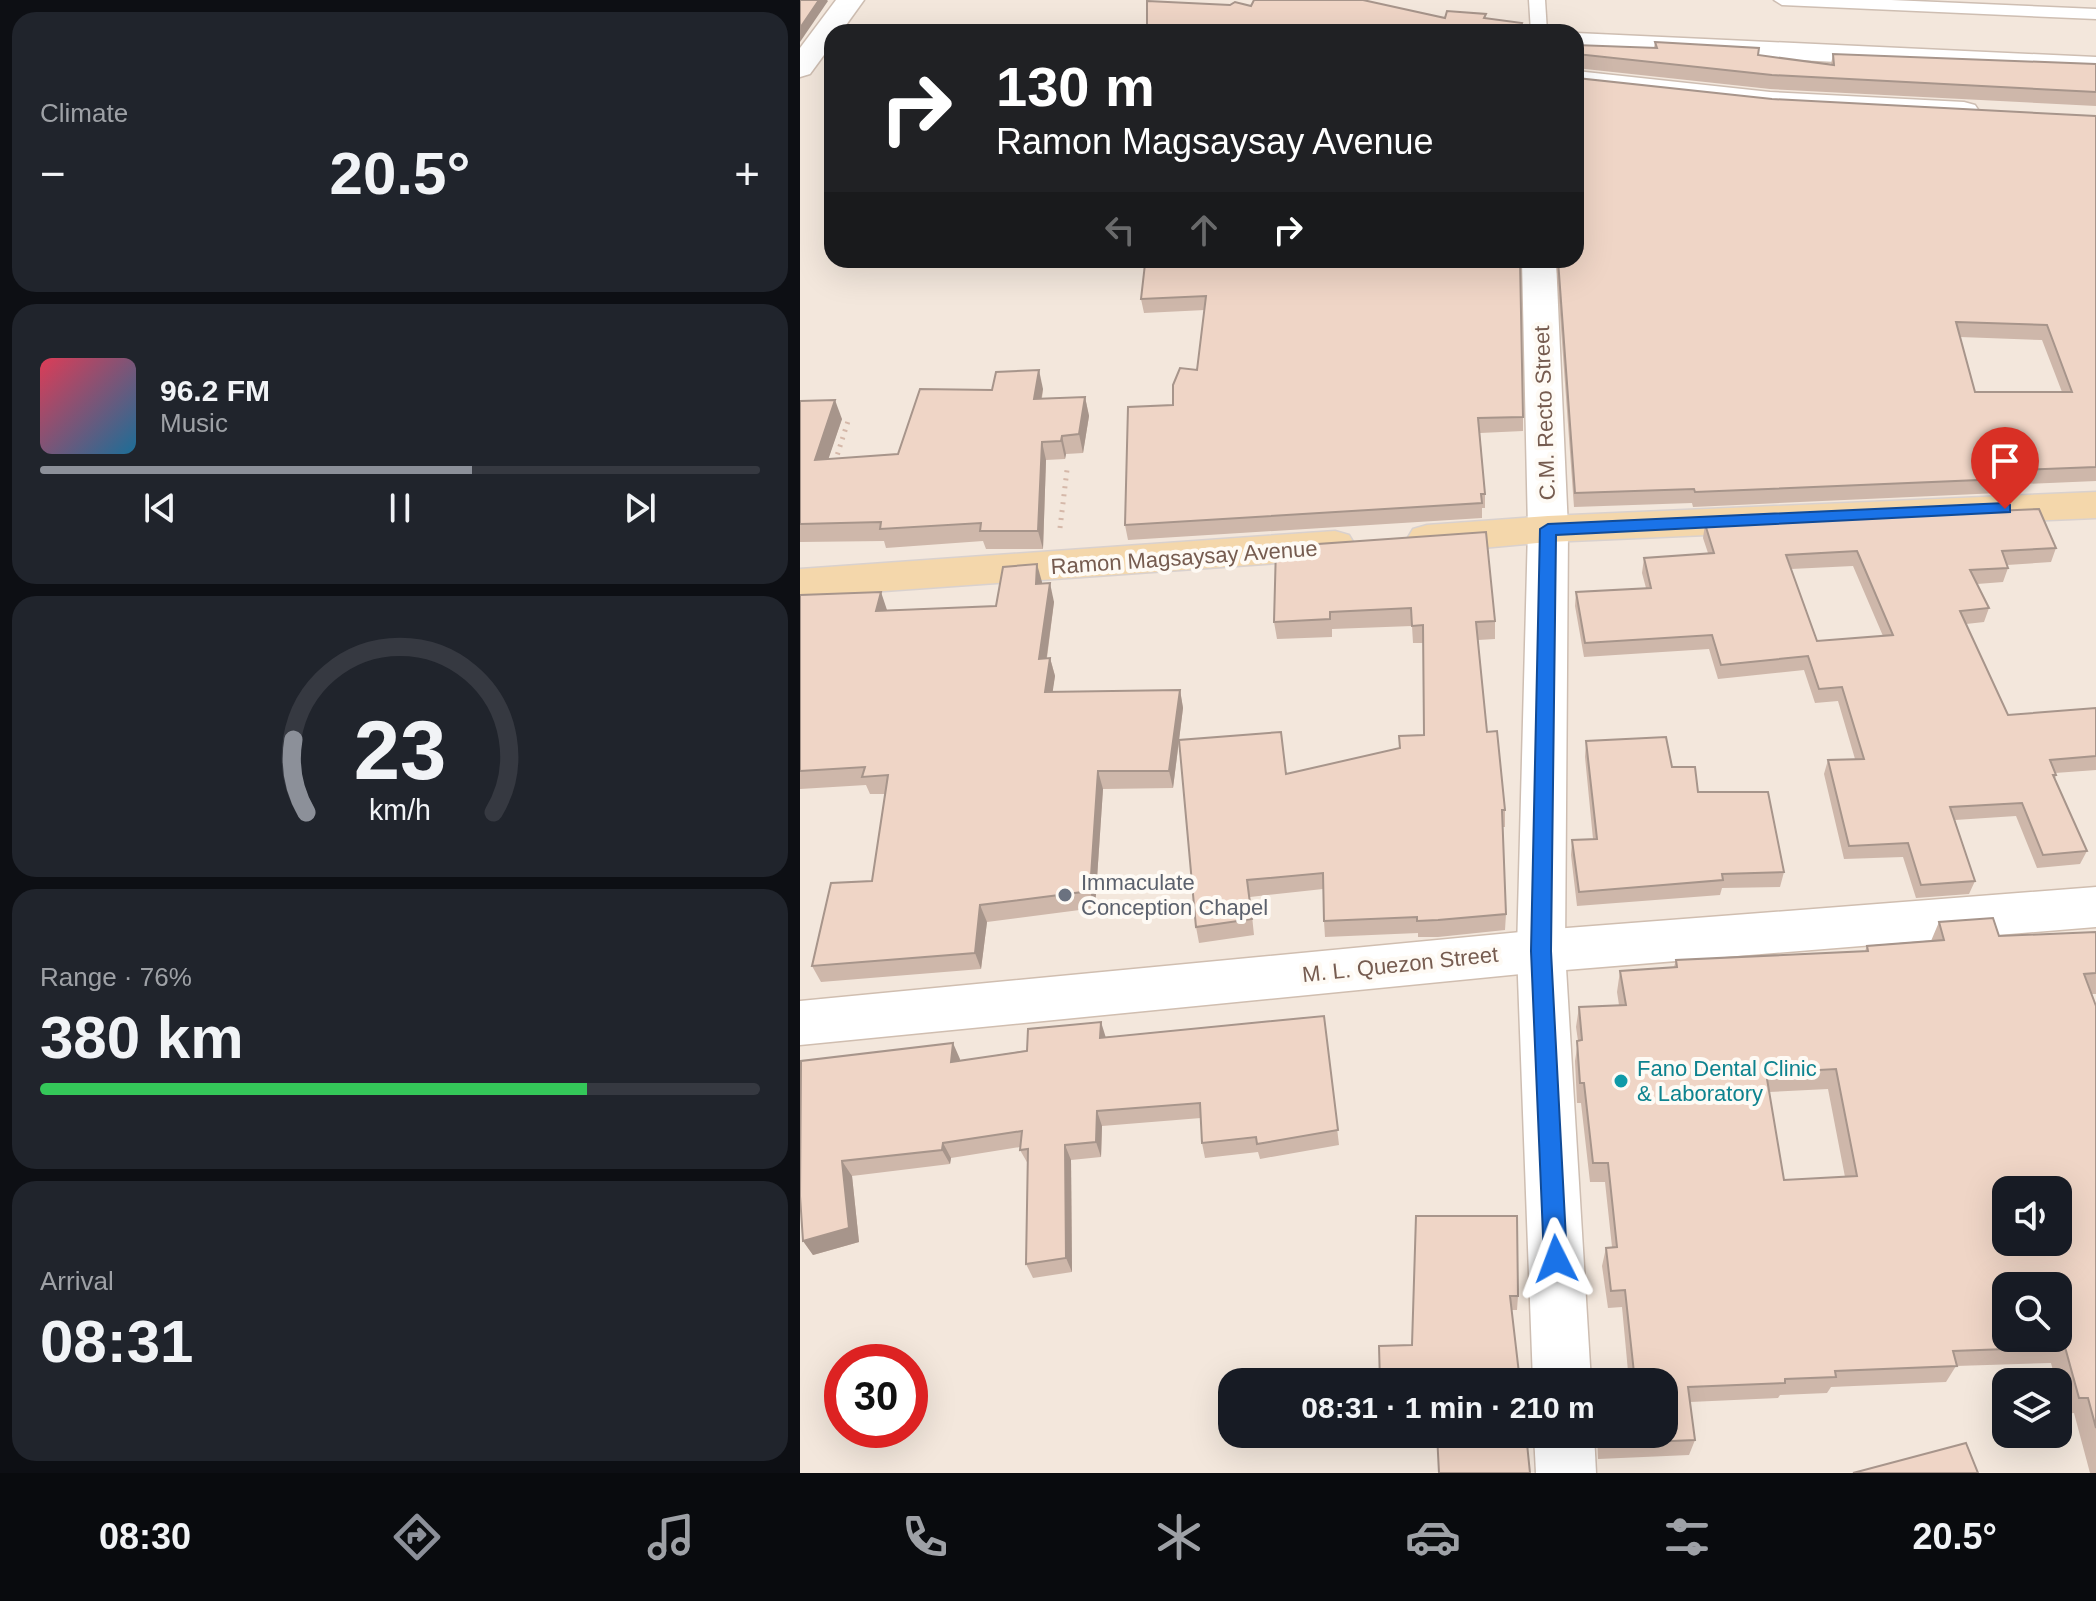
<!DOCTYPE html>
<meta charset="utf-8">
<style>
body{margin:0;font-family:Arial,sans-serif;background:#20242c;color:#f1f3f6;height:100vh;display:flex;flex-direction:column;font-size:30px;white-space:nowrap}
*{box-sizing:border-box;margin:0}
p{font-size:26px;color:#9ea1a6}
.icon{flex:none;width:44px;height:44px;fill:none;stroke:currentColor;stroke-width:2;stroke-linecap:round;stroke-linejoin:round}
.map{position:relative;flex:1;overflow:hidden}
.side{display:flex;flex-direction:column;gap:12px;padding:12px;background:#0d0f14;width:800px}
.side>*{flex:none}
.banner{position:absolute;left:24px;top:24px;width:760px;height:244px;border-radius:24px;box-shadow:0 8px 32px #0002;background:#202124;color:#fff;overflow:hidden}
.fabs{position:absolute;left:1192px;top:1176px;display:grid;gap:16px}
.fabs a{display:grid;place-items:center;width:80px;height:80px;border-radius:16px;background:#171b24;box-shadow:0 8px 32px #0002;font-size:40px}
.speed{position:absolute;left:24px;top:1344px;display:flex;gap:16px;font-size:40px;font-weight:700;text-align:center}
.speed>*{display:grid;place-content:center;width:104px;height:104px;border-radius:50%;background:#171b24;box-shadow:0 8px 32px #0002;line-height:1}
.speed .limit{border:12px solid #d22;background:#fff;color:#111}
.pin{position:absolute;display:grid;place-items:center;width:68px;height:68px;color:#fff;margin:-82px -34px;border-radius:50% 50% 50% 0;rotate:-45deg;box-shadow:0 0 8px #0007}
.pin .icon{rotate:45deg}
.me{position:absolute;width:88px;margin:-44px;rotate:357deg;stroke-linejoin:round;filter:drop-shadow(0 0 6px #0008)}
.turn{display:flex;align-items:center;gap:28px;height:168px;padding:0 40px;font-size:36px}
.turn .icon{width:104px;height:104px;stroke-width:2.5}
.turn b{display:block;font-size:56px;line-height:68px}
.lanes{display:flex;align-items:center;height:76px;padding:0 40px;background:#0003;justify-content:center;gap:40px;direction:ltr}
.lanes .off{opacity:.35}
.big{font-size:60px;font-weight:800;line-height:1.1}
.side .card{flex:1;display:flex;flex-direction:column;justify-content:center;gap:12px;min-width:0;padding:0 28px;border-radius:24px;background:#20242c}
.side .dial{align-items:center;gap:0}
.dial svg{height:208px;overflow:visible;fill:none;stroke:#363941;stroke-width:7;stroke-linecap:round;text-anchor:middle}
.dial text{fill:#f1f3f6;stroke:none}
.song{display:flex;align-items:center;gap:24px}
.cover{width:96px;height:96px;border-radius:12px;background:linear-gradient(135deg,hsl(350 70% 55%),hsl(200 70% 35%))}
.played{height:8px;border-radius:4px;background:linear-gradient(90deg,#8c9099 60%,#363941 60%)}
.keys{display:flex;justify-content:space-around;direction:ltr}
.heat{display:flex;justify-content:space-between;align-items:center;font-size:44px;direction:ltr}
.charge{height:12px;border-radius:6px;background:linear-gradient(90deg,#34c759 76%,#363941 0)}
.trip{position:absolute;left:418px;top:1368px;width:460px;height:80px;border-radius:24px;background:#171b24;box-shadow:0 8px 32px #0002;font-weight:800;line-height:80px;text-align:center}
.tab-bar{display:flex;height:128px;justify-content:space-around;align-items:center;background:#090b0e;color:#9ea1a6}
.tab-bar .icon{width:56px;height:56px}
.tab-bar .current{color:#8c9099}
.tab-bar b{font-size:36px;color:#f1f3f6}
main{display:flex;flex:1;min-height:0}
.map>svg:first-child{display:block}
.residential{fill:#f3e7dc;fill-rule:evenodd}
.lines{fill:none;stroke-linecap:round;stroke-linejoin:round}
.lane-casing{stroke:#cebeb2;stroke-width:3}
.street-casing{stroke:#cebeb2;stroke-width:3}
.secondary-casing{stroke:#d0beb0;stroke-width:3}
.primary-casing{stroke:#d9d1ce;stroke-width:3}
.path{stroke:#d5b8a9;stroke-width:5;stroke-dasharray:2 6;stroke-linecap:butt}
.lane{fill:#fff;fill-rule:evenodd}
.street{fill:#fff;fill-rule:evenodd}
.secondary{fill:#fff;fill-rule:evenodd}
.primary{fill:#f4d7ab;fill-rule:evenodd}
.wall{fill:#ceb7aa;fill-rule:evenodd}
.shaded-wall{fill:#a7958b}
.building{fill:#efd5c6;stroke:#a7958b;stroke-width:2;fill-rule:evenodd}
.route{fill:#1a73e8;stroke:#114b97;stroke-width:2}
.worship-dot{fill:#6b7280;stroke:#fefaf4;stroke-width:3}
.culture-dot{fill:#0f9aa8;stroke:#fefaf4;stroke-width:3}
.labels{text-anchor:middle;stroke-width:8;stroke-linejoin:round;paint-order:stroke}
.street-label{font-size:22px;fill:#765c50;stroke:#fefaf4}
.worship-label{font-size:22px;fill:#5b616d;stroke:#fefaf4;text-anchor:start}
.culture-label{font-size:22px;fill:#0d838f;stroke:#fefaf4;text-anchor:start}
</style>
<main>
<section class="side">
<div class="card"><p>Climate</p>
<div class="heat"><a>−</a><b class="big">20.5°</b><a>+</a></div>
</div>
<div class="card">
<div class="song"><i class="cover"></i><div><b>96.2 FM</b><p>Music</p></div></div>
<div class="played"></div>
<div class="keys"><svg class="icon" aria-label="previous" viewBox="0 0 24 24"><path d="M18 5L8 12l10 7zM5 5v14"/></svg><svg class="icon" aria-label="pause" viewBox="0 0 24 24"><path d="M8 5v14M16 5v14"/></svg><svg class="icon" aria-label="next" viewBox="0 0 24 24"><path d="M6 5l10 7-10 7zM19 5v14"/></svg></div>
</div>
<div class="card dial"><svg viewBox="0 0 100 80">
<path d="M14 69A42 42 0 1 1 86 69"/>
<path d="M14 69A42 42 0 0 1 9 41" stroke="#8c9099"/>
<text x="50" y="56" font-size="32" font-weight="700">23</text>
<text x="50" y="72" font-size="11">km/h</text>
</svg></div>
<div class="card"><p>Range · 76%</p><b class="big">380 km</b><div class="charge"></div></div>
<div class="card"><p>Arrival</p><b class="big">08:31</b></div>
</section>
<div class="map">
<svg width="1296" height="1473" viewBox="0 0 1296 1473">
<rect width="100%" height="100%" fill="#fcf5ed"/>
<!-- residential -->
<path class="residential" d="M0 0H1296V1473H0ZM32 32H776V260H32ZM1206 1190H1258V1242H1206ZM1206 1286H1258V1338H1206ZM42 1362H110V1430H42ZM432 1382H864V1434H432ZM1206 1382H1258V1434H1206Z"/>
<g class="lines">
<defs>
<g id="lane">
<path d="M729 0H745L747 32H731Z"/>
<path d="M974 0H1091L1296 9V19L982 5Z"/>
</g>
<g id="street">
<path d="M36 0H64L41 32H32V44L10 74 0 77V48Z"/>
<path d="M776 33 1296 57V75L776 49Z"/>
<path d="M776 71 970 92 1164 102 1175 105 1179 111 1175 117 1164 120 970 110 776 89Z"/>
<path d="M722 260H756L768 529 765 951 791 1382H733L717 951 728 529Z"/>
<path d="M734 1434H794L796 1473H736Z"/>
</g>
<path id="secondary" d="M1296 887V927L741 972 0 1045V1001L741 930Z"/>
<g id="primary">
<path d="M1296 492V518L748 542 627 553 613 549 607 539 613 529 627 525 748 516Z"/>
<path d="M535 531 549 535 555 545 549 555 535 559 0 597V569Z"/>
</g>
</defs>
<!-- lane casing -->
<use href="#lane" class="lane-casing"/>
<!-- street casing -->
<use href="#street" class="street-casing"/>
<!-- secondary casing -->
<use href="#secondary" class="secondary-casing"/>
<!-- primary casing -->
<use href="#primary" class="primary-casing"/>
<!-- path -->
<g class="path">
<path d="M35 462 49 418"/>
<path d="M260 528 267 470"/>
</g>
<!-- lane -->
<use href="#lane" class="lane"/>
<!-- street -->
<use href="#street" class="street"/>
<!-- secondary -->
<use href="#secondary" class="secondary"/>
<!-- primary -->
<use href="#primary" class="primary"/>
</g>
<!-- wall -->
<g class="wall">
<path d="M855 42 1031 64 1033 54 1296 64V106L970 89 776 68V45L854 48Z"/>
<path d="M777 78 972 99 1296 116V481L1224 484 1221 492 893 507 892 503 774 507 756 260H776ZM1160 337 1242 340 1262 392H1175Z"/>
<path d="M347 260 723 417V431L680 433 685 494V508H682V518L328 540 325 525 373 405 397 370 405 310 344 313 341 299Z"/>
<path d="M243 389 242 398 285 397 289 416 283 453 266 454 265 459 246 460 243 549H186L183 541 86 548 84 541 0 542V401L42 419 28 459 98 454 192 390Z"/>
<path d="M905 524 1256 548 1251 562 1207 565 1208 568 1203 582 1177 584 1189 608 1184 622 1166 624 1208 715 1296 708V770L1255 773 1256 775 1255 779 1287 851 1280 864 1237 868 1216 816 1155 820 1175 881 1169 894 1116 898 1103 857 1044 859 1024 774 1028 760 1055 759 1038 701 1015 703 1004 670 918 679 909 649 784 657 775 606 776 592 846 588 842 573 844 558 908 553 903 538ZM1053 566 1083 636 1017 641 991 569Z"/>
<path d="M476 547 695 621V639L678 640 687 732 705 810V827H703L706 914 705 930 638 937H618V933L525 937 524 921 523 889 450 897 454 935 399 943 396 927 379 741 373 788 303 789 295 908 187 922 181 969 21 982 12 966 72 881 85 794H70L66 785 0 789V595L87 610 196 606 242 584 254 602 247 658H250L255 676 252 692 380 690 383 708 379 740 486 774 600 748 624 735 623 643H613L612 626 532 629V637L477 639 474 622Z"/>
<path d="M786 741 872 767 984 872 980 887 922 888 920 895 777 906 771 855 772 840 793 839 785 757Z"/>
<path d="M1139 922 1199 936 1296 932V994H1291L1296 1006V1473H1290L1274 1413 1265 1414 1258 1388V1382H1256L1251 1363 1156 1366 1146 1382 1031 1387 1027 1393 980 1395 978 1398 890 1402 895 1440 889 1455 798 1459 797 1434H864V1382H829L822 1307 808 1308 802 1266 806 1248 812 1247 805 1182H790L781 1103H777L775 1061 778 1041 776 1027 779 1007 819 1005 817 992 820 971 874 967 876 960 1065 951 1067 946 1131 941ZM1028 1089 1045 1177 984 1180 969 1092Z"/>
<path d="M524 1016 539 1145 460 1159 458 1152 405 1158 402 1143 401 1118 302 1126 301 1157 271 1160 272 1272 233 1278 226 1264 228 1164 220 1150V1147L151 1158 150 1164 52 1176 59 1242 13 1255 3 1241 0 1196 160 1059V1061L306 1037Z"/>
<path d="M616 1216 718 1296 717 1310H712L612 1345Z"/>
<path d="M582 1434H726L637 1435 582 1437Z"/>
</g>
<!-- shaded-wall -->
<g class="shaded-wall">
<path d="M19 0H27L28 1 0 42V28Z"/>
<path d="M239 370 243 389 238 417 234 399Z"/>
<path d="M285 397 289 416 283 453 279 434Z"/>
<path d="M35 400 42 419 22 478 15 460Z"/>
<path d="M262 436 266 454 265 459 261 441Z"/>
<path d="M242 442 246 460 243 549 238 531Z"/>
<path d="M237 564 242 582 241 602 236 584Z"/>
<path d="M250 583 254 602 244 677 239 659Z"/>
<path d="M81 592 87 610 76 611Z"/>
<path d="M250 658 255 676 250 710 245 692Z"/>
<path d="M380 690 383 708 373 788 369 771Z"/>
<path d="M298 771 303 789 295 908 290 891Z"/>
<path d="M180 905 187 922 181 969 175 953Z"/>
<path d="M301 1022 306 1038H300Z"/>
<path d="M153 1043 160 1059 158 1078 151 1062Z"/>
<path d="M297 1111 302 1126 301 1157 296 1142Z"/>
<path d="M143 1143 151 1158 150 1164 142 1150Z"/>
<path d="M265 1145 271 1160 272 1272 266 1258Z"/>
<path d="M42 1161 52 1176 59 1242 13 1255 3 1241Z"/>
</g>
<!-- building -->
<g class="building">
<path d="M0 0H19L0 28Z"/>
<path d="M454 0H563L645 18 647 11 686 14 684 18 722 23 718 32H338L340 28 347 29V1L430 5 435 2 451 6Z"/>
<path d="M855 42 959 48 958 55 1034 65 1033 54 1296 64V92L972 75 777 54 776 56V45L857 48Z"/>
<path d="M776 74 777 78 972 99 1296 116V467L1222 470 1226 478 895 492 894 489 775 493 758 260H776ZM1156 322 1247 325 1272 392H1175Z"/>
<path d="M347 260H720L723 417 678 418 685 494H681L682 503 325 525 328 407 373 405V385L380 368 397 370 406 296 341 299 345 264Z"/>
<path d="M239 370 234 399 285 397 279 434 262 436 261 441 242 442 238 531H180L181 523 80 529 81 522 0 524V401L35 400 15 460 98 454 120 389 192 390 196 372Z"/>
<path d="M1239 509 1256 548 1202 551 1208 568 1170 570 1189 608 1160 611 1208 715 1296 708V756L1250 760 1256 775H1253L1287 851 1243 855 1222 803 1150 807 1175 881 1121 885 1108 843 1049 846 1028 760 1064 759 1042 687 1019 689 1008 656 921 665 912 635 785 643 776 592 851 588 844 558 914 553 905 524ZM1057 551 1093 635 1017 641 986 555Z"/>
<path d="M686 532 695 621 676 622 687 732 697 731 705 810H702L706 914 638 920 617 921V917L524 921 523 873 447 880 452 919 396 927 379 740 481 732 486 774 600 748 599 736 624 735 623 625 612 626 611 608 530 612V619L474 622 476 547Z"/>
<path d="M237 564 236 584 250 583 239 659 250 658 245 692 380 690 369 771H298L290 891 180 905 175 953 12 966 31 883 72 881 88 775 62 777 65 767 0 771V595L81 592 76 611 196 606 203 567Z"/>
<path d="M866 737 872 767H895L898 792H968L984 872 922 874 923 880 779 892 772 840 797 839 786 741Z"/>
<path d="M1193 918 1199 936 1296 932V973L1284 974 1296 1006V1428L1288 1398H1279L1265 1347 1153 1351 1157 1366 1035 1371 1036 1377 985 1379V1383L888 1387 895 1440 802 1444 801 1434H864V1382H835L825 1290 811 1291 806 1248 817 1247 808 1163H793L784 1083H780L777 1041 782 1040 779 1007 826 1005 820 971 877 967 876 960 1068 951 1067 946 1144 940 1139 922ZM1036 1069 1057 1176 984 1180 966 1073ZM1206 1190H1258V1242H1206ZM1206 1286H1258V1338H1206Z"/>
<path d="M524 1016 538 1130 457 1144 456 1137 402 1143 400 1103 297 1111 296 1142 265 1145 266 1258 226 1264 228 1149 220 1150 222 1131 143 1143 142 1150 42 1161 49 1228 3 1241 0 1196 1 1061 153 1043 151 1062 227 1051 228 1029 301 1022 300 1038Z"/>
<path d="M616 1216H717L718 1296H710L720 1382H580L579 1346 612 1345Z"/>
<path d="M637 1434H726L730 1473H639Z"/>
<path d="M1166 1443 1178 1473H1053Z"/>
</g>
<!-- route -->
<path class="route" d="M1205 503 1210 505V512L756 535 751 951 767 1259 764 1267 756 1270 748 1267 744 1259 731 951 740 529 748 524Z"/>
<!-- markers -->
<circle class="worship-dot" cx="265" cy="895" r="8"/>
<circle class="culture-dot" cx="821" cy="1081" r="8"/>
<g class="labels">
<!-- street labels -->
<g class="street-label">
<text transform="translate(744 413) rotate(-92)" y="8">C.M. Recto Street</text>
<text transform="translate(384 557) rotate(-4)" y="8">Ramon Magsaysay Avenue</text>
<text transform="translate(600 964) rotate(-6)" y="8">M. L. Quezon Street</text>
</g>
<!-- worship labels -->
<g class="worship-label">
<text x="281" y="890">Immaculate<tspan x="281" dy="25">Conception Chapel</tspan></text>
</g>
<!-- culture labels -->
<g class="culture-label">
<text x="837" y="1076">Fano Dental Clinic<tspan x="837" dy="25">&amp; Laboratory</tspan></text>
</g>
</g>
</svg>
<div class="fabs">
<a><svg class="icon" aria-label="sound" viewBox="0 0 24 24"><path d="M4 9h4l5-4v14l-5-4H4zM17 9q2 3 0 6"/></svg></a>
<a><svg class="icon" aria-label="search" viewBox="0 0 24 24"><circle cx="10" cy="10" r="6"/><path d="M15 15l6 6"/></svg></a>
<a><svg class="icon" aria-label="layers" viewBox="0 0 24 24"><path d="M12 4l9 5-9 5-9-5zM3 14l9 5 9-5"/></svg></a>
</div>
<div class="speed"><div class="limit">30</div></div>
<div class="pin" style="left:1205px;top:509px;background:#d93025"><svg class="icon" aria-label="arrive" viewBox="0 0 24 24"><path d="M6 21V4h12l-3 4 3 4H6"/></svg></div>
<svg class="me" style="left:756px;top:1259px" viewBox="-20 -20 40 40"><path d="M0-17L14 15 0 8-14 15z" fill="#1a73e8" stroke="#fff" stroke-width="4"/></svg>
<div class="trip">08:31 · 1 min · 210 m</div>
<div class="banner">
<div class="turn"><svg class="icon" aria-label="right" viewBox="0 0 24 24"><path d="M7 20v-9h11M14 6l5 5-5 5"/></svg><div><b>130 m</b>Ramon Magsaysay Avenue</div></div>
<div class="lanes"><svg class="icon off" aria-label="left" viewBox="0 0 24 24"><path d="M17 20v-9H6M10 6l-5 5 5 5"/></svg><svg class="icon off" aria-label="ahead" viewBox="0 0 24 24"><path d="M12 20V5M6 11l6-6 6 6"/></svg><svg class="icon" aria-label="right" viewBox="0 0 24 24"><path d="M7 20v-9h11M14 6l5 5-5 5"/></svg></div>
</div>
</div>
</main>
<nav class="tab-bar">
<b>08:30</b>
<svg class="icon current" aria-label="directions" viewBox="0 0 24 24"><path d="M12 3l9 9-9 9-9-9zM9 14v-3h6M13 9l2 2-2 2"/></svg>
<svg class="icon" aria-label="music" viewBox="0 0 24 24"><path d="M9 18V5l10-2v13"/><circle cx="6" cy="18" r="3"/><circle cx="16" cy="16" r="3"/></svg>
<svg class="icon" aria-label="phone" viewBox="0 0 24 24"><path d="M5 4h4l2 5-3 2q2 4 5 5l2-3 5 2v4C11 20 4 13 5 4z"/></svg>
<svg class="icon" aria-label="climate" viewBox="0 0 24 24"><path d="M12 3v18M4 7l16 10M4 17L20 7"/></svg>
<svg class="icon" aria-label="car" viewBox="0 0 24 24"><path d="M5 17H2v-5l4-1 3-4h7l3 4 3 1v5h-3M9 17h6M6 11h13"/><circle cx="7" cy="17" r="2"/><circle cx="17" cy="17" r="2"/></svg>
<svg class="icon" aria-label="filters" viewBox="0 0 24 24"><path d="M4 7h16M4 17h16"/><circle cx="9" cy="7" r="2"/><circle cx="15" cy="17" r="2"/></svg>
<b>20.5°</b>
</nav>
